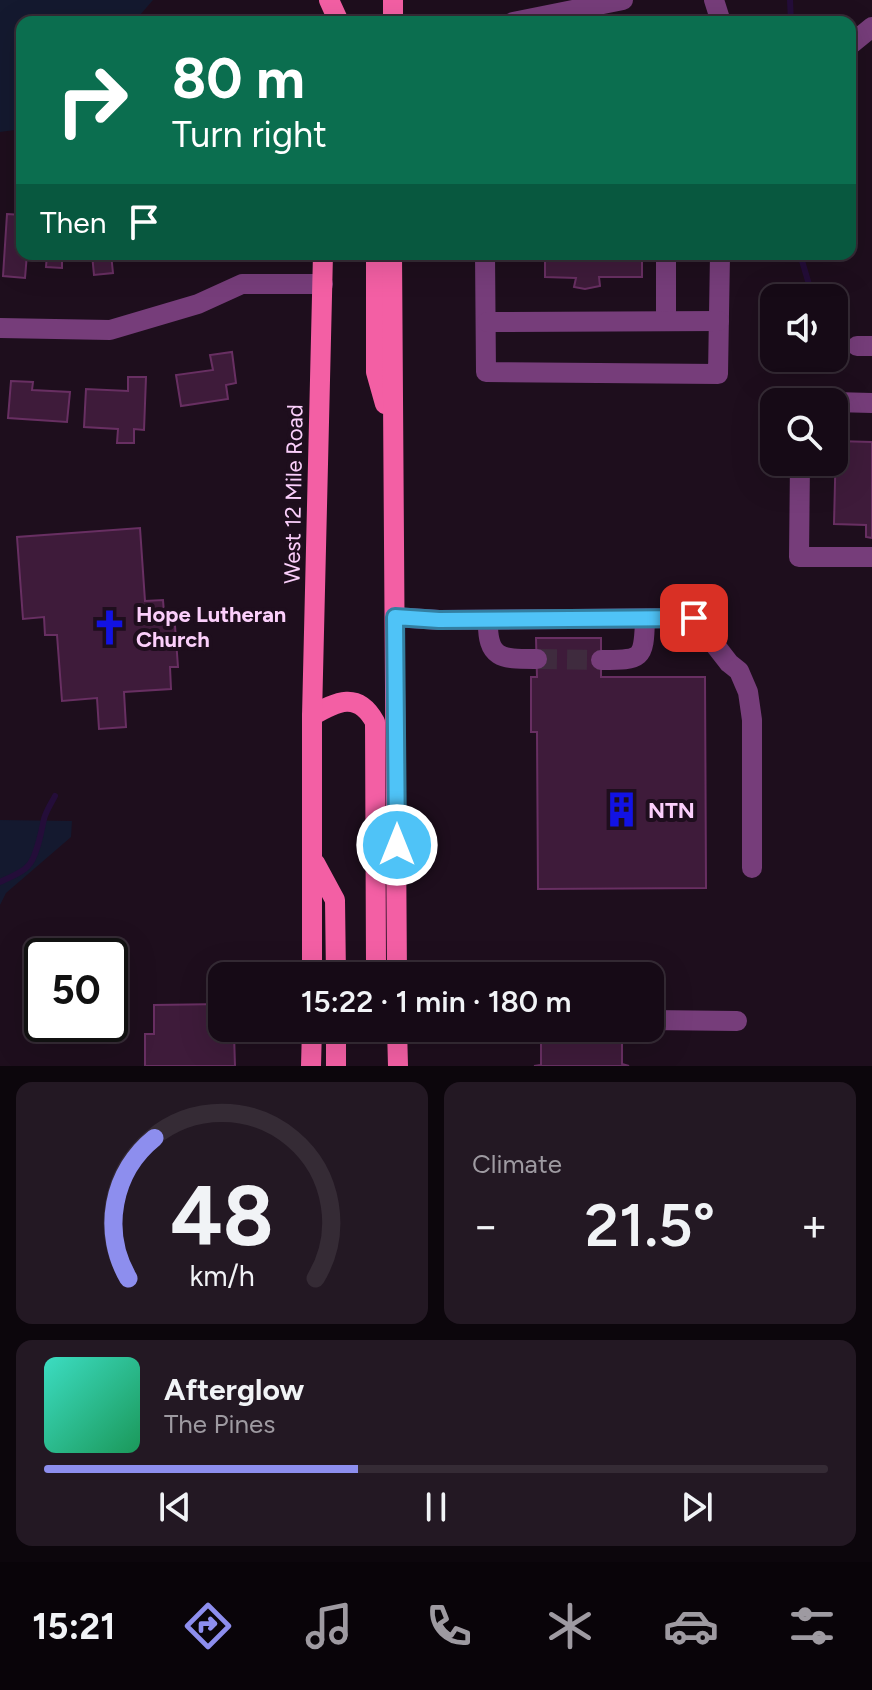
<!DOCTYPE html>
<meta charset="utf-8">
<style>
body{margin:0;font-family:Figtree,sans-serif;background:#231823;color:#f1f3f6;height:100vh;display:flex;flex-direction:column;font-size:30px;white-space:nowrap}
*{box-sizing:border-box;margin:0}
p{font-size:26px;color:#9e9aa1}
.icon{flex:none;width:44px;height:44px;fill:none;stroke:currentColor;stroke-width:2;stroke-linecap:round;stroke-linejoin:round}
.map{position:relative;height:1066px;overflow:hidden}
.panel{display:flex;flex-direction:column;gap:16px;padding:16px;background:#0c060c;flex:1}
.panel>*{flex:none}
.hud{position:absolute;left:16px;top:16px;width:840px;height:244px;border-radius:16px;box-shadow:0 8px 32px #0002,0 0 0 2px #352b35;background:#0b6e4f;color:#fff;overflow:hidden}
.controls{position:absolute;left:760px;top:284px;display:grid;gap:16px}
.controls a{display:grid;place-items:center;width:88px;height:88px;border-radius:16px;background:#160a16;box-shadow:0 8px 32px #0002,0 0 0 2px #352b35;font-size:40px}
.speed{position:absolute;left:24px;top:938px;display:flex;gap:16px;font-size:40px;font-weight:700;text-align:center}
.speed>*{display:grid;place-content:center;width:104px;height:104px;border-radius:50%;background:#160a16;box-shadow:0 8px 32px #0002,0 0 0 2px #352b35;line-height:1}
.speed .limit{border:4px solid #111;border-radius:12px;background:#fff;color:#111}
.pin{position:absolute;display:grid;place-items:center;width:68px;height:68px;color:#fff;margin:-34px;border-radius:16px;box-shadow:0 4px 12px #0006}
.me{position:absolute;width:88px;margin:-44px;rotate:0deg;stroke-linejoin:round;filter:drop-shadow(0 0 6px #0008)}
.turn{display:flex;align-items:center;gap:28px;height:168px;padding:0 24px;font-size:36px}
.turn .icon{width:104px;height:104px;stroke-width:2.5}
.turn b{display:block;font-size:56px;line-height:68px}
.then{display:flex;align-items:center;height:76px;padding:0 24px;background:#0003;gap:16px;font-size:30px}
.big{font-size:60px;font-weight:600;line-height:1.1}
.panel .widget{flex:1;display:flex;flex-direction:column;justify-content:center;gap:12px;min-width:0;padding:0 28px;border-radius:16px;background:#231823}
.panel .dial{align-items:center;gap:0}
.dial svg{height:208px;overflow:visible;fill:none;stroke:#352b35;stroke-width:7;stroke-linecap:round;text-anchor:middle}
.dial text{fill:#f1f3f6;stroke:none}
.song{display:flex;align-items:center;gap:24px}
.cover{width:96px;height:96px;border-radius:12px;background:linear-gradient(135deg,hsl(170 70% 55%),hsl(150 70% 35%))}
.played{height:8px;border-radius:4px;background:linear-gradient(90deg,#8d8eee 40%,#352b35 40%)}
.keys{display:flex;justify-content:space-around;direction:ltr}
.heat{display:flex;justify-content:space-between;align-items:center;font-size:44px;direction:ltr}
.panel .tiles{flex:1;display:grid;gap:16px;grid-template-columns:1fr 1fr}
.widget:last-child{grid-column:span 2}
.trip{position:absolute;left:208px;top:962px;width:456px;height:80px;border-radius:16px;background:#160a16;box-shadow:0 8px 32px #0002,0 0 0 2px #352b35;font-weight:600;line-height:80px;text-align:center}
.tabs{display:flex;height:128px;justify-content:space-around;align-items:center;background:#090409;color:#9e9aa1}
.tabs .icon{width:56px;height:56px}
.tabs .current{color:#8d8eee}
.tabs b{font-size:36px;color:#f1f3f6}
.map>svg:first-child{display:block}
.green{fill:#14192f}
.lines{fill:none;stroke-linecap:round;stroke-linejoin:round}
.stream{stroke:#240d39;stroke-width:6}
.building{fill:#3e1b3a;stroke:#682f62;stroke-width:2}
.minor-tunnel{stroke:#3f2b3e;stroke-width:20;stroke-dasharray:20 10;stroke-linecap:butt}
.minor{stroke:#763d7a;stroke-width:20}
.major{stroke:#f35fa4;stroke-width:20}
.route-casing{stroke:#337fa1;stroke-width:20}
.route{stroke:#4fc3f7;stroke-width:14}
.labels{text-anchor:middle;stroke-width:8;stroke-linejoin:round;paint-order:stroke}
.street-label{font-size:22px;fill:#fbcffb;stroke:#1e0e1d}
.poi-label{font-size:22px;font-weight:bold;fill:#fbcffb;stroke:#1e0e1d;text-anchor:start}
</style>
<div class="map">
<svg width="872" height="1066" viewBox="0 0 872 1066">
<rect width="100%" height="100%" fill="#1e0e1d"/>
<!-- green -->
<g class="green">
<path d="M0 0H153L134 22H22V129L0 132Z"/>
<path d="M0 820 72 821 71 837 6 893 0 905Z"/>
</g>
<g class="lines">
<!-- stream -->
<g class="stream">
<path d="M790 0 791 22"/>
<path d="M800 254 813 298"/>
<path d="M0 882C9 877 21 874 28 866 37 857 41 832 44 819 46 811 51 804 55 796"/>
</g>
</g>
<!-- building -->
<g class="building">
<path d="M7 214 22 215V254H27L25 278 3 276Z"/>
<path d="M47 254H62V268L46 267Z"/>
<path d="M92 254H111L113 273 94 275Z"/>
<path d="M545 254H642V277H599L600 286 585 289 574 287 576 278 545 277Z"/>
<path d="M232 352 236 383 226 385 228 399 181 406 176 375 213 370 210 355Z"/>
<path d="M128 377H146L144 430 134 429V443H117L118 429 84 427 86 389 128 391Z"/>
<path d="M11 381 33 382 32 390 70 392 67 422 8 418Z"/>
<path d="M836 441 872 442V538L866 537V525L834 524Z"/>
<path d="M140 528 145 601 163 600 164 613 174 612 178 667H170L171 689 124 692 126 727 99 729 97 698 62 701 57 635H45L44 617 23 619 17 537Z"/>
<path d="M536 638H601V677H705L706 888 538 889 537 732H531V677H537Z"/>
<path d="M222 1004V1028H226L227 1034H234L235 1066H145V1034H154V1005Z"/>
<path d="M541 1037H622V1064L629 1066H534L541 1065Z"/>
</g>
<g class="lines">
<!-- minor-tunnel -->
<path class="minor-tunnel" d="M537 659 601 660"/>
<!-- minor -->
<g class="minor">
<path d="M714 0 721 22"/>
<path d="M513 22 623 0"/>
<path d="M850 45 872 27"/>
<path d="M485 254 486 372 718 374 720 254"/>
<path d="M666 321V254"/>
<path d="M487 322 719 321"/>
<path d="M0 328 110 330 198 304 242 284H323"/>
<path d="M857 346H872"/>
<path d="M834 402 872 403"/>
<path d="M800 462 799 557H872"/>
<path d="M395 617 439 620 694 618 729 663 739 671 748 692 752 720V868"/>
<path d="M488 620C487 660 502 659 537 659"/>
<path d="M601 660C642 660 644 660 645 619"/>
<path d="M650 1020 737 1021"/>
</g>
<!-- major -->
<g class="major">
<path d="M329 0 339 22"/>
<path d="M393 0V22"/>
<path d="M376 254V372L385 404"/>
<path d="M392 254 397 976"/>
<path d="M312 716C337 701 358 691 375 722L376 963 381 976"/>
<path d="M315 863 335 900 336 976"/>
<path d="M312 976V716L323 254"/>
<path d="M336 1028V1066"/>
<path d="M397 1028 398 1066"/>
<path d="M311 1066 312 1028"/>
</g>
</g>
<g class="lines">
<defs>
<path id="route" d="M397 845 395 617 439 620 694 618"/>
</defs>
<!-- route casing -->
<use href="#route" class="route-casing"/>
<!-- route -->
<use href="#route" class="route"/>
</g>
<!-- icons -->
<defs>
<symbol id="church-bare" viewBox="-9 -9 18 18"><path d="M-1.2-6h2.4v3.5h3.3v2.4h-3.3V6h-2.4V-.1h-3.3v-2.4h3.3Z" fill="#1212e4" stroke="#1e0e1d" stroke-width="2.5" paint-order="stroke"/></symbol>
<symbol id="building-bare" viewBox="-9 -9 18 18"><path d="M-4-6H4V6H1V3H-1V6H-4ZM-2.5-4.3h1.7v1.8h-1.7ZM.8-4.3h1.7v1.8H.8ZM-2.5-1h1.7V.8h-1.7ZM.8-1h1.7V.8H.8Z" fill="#1212e4" stroke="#1e0e1d" stroke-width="2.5" paint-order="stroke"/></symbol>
</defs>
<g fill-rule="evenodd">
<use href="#church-bare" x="84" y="602" width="51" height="51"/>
<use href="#building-bare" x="596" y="784" width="51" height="51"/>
</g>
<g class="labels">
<!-- street labels -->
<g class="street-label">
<text transform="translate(293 494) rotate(-89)" y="8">West 12 Mile Road</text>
</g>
<!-- poi labels -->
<g class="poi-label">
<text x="136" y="622">Hope Lutheran<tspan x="136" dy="25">Church</tspan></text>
<text x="648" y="818">NTN</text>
</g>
</g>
</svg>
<div class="controls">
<a><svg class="icon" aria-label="sound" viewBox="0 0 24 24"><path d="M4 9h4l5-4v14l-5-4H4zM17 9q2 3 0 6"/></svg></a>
<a><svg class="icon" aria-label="search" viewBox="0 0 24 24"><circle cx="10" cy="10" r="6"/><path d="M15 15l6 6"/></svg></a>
</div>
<div class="speed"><div class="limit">50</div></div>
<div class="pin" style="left:694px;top:618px;background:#d93025"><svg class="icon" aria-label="arrive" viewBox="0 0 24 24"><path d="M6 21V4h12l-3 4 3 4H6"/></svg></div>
<svg class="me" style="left:397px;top:845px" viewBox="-20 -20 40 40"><circle r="17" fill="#4fc3f7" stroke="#fff" stroke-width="3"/><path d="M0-11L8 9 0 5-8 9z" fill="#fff"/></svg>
<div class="trip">15:22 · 1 min · 180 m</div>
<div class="hud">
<div class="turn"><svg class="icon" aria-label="right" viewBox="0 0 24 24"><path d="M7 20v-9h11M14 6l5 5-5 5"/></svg><div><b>80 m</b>Turn right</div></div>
<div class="then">Then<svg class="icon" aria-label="arrive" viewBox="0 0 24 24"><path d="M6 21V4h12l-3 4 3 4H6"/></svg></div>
</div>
</div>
<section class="panel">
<div class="tiles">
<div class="widget dial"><svg viewBox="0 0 100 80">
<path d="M14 69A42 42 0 1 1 86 69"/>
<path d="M14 69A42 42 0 0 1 24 15" stroke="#8d8eee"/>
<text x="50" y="56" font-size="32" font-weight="700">48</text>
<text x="50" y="72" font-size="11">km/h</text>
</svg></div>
<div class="widget"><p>Climate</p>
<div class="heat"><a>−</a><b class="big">21.5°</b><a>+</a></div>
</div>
<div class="widget">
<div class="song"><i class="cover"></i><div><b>Afterglow</b><p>The Pines</p></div></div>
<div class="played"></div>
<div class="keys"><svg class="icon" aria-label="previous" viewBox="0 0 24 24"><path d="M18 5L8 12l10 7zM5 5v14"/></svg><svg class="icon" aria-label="pause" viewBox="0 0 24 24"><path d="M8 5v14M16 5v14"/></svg><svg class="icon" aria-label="next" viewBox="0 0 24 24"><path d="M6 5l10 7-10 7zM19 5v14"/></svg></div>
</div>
</div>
</section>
<nav class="tabs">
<b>15:21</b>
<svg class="icon current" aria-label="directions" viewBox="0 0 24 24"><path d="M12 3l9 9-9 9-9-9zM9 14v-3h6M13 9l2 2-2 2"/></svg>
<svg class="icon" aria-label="music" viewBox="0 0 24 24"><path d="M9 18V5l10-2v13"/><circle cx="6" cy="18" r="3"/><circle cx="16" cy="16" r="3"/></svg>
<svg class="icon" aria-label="phone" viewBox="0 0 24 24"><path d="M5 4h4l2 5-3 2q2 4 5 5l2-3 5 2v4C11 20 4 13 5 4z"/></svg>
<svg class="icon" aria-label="climate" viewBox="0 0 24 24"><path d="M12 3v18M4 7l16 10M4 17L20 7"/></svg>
<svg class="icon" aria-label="car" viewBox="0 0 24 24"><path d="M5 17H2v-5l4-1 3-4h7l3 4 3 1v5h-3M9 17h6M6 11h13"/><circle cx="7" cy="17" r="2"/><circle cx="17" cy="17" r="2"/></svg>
<svg class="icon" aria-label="filters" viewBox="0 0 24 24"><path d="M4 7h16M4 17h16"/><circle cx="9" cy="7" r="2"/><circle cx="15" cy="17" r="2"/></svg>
</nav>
